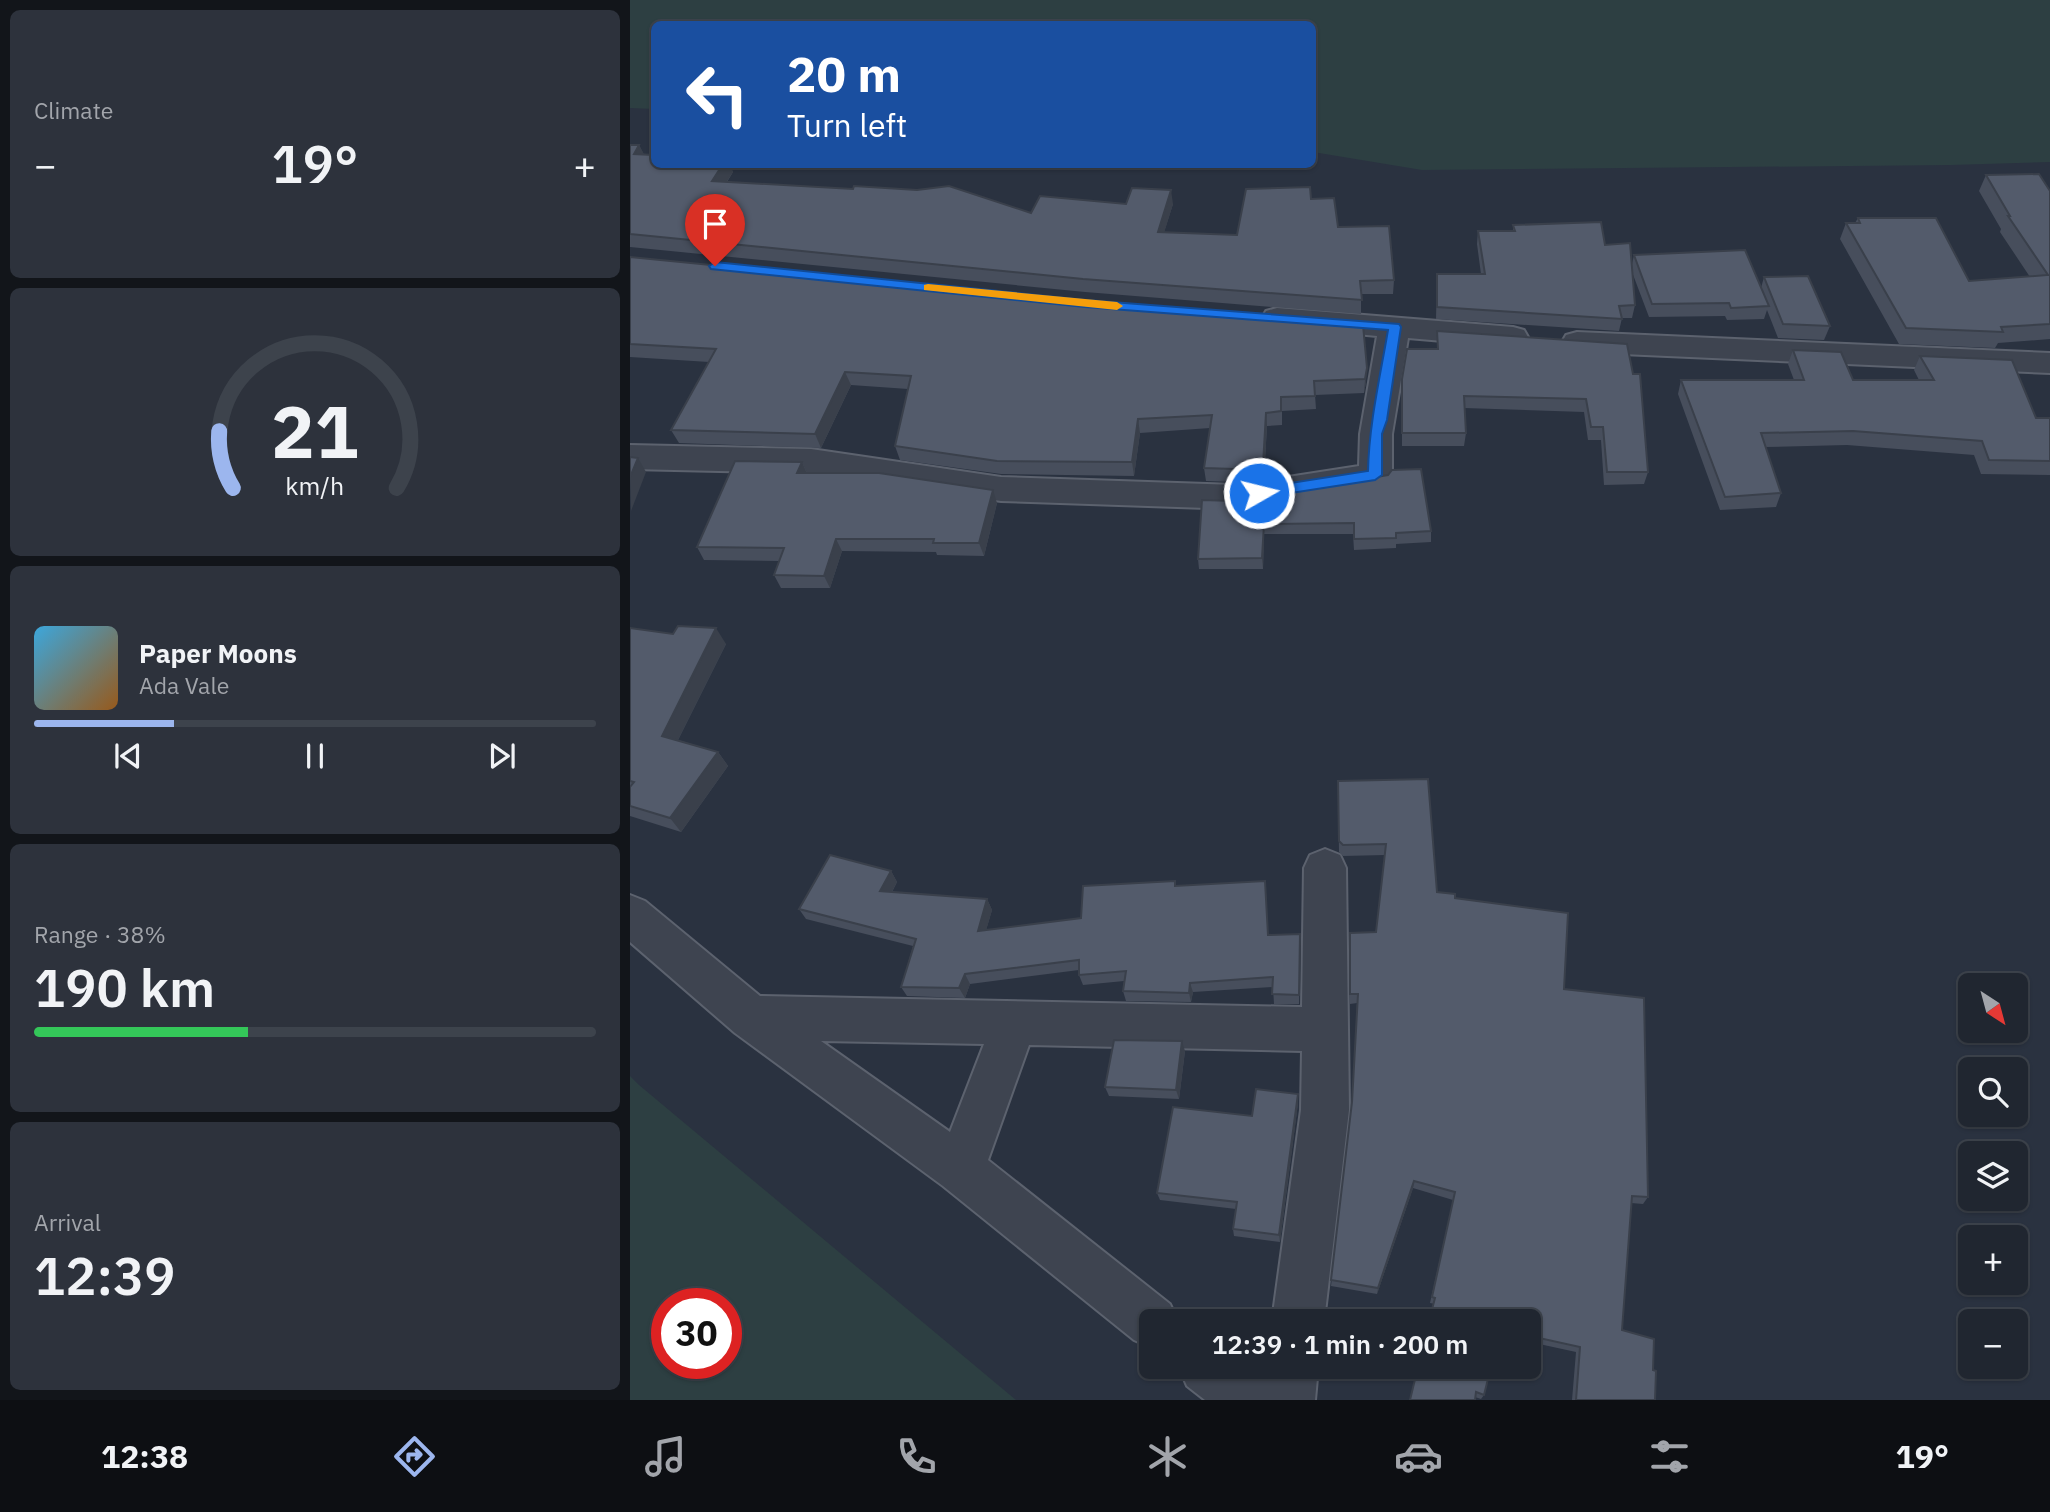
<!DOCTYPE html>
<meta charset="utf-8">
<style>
body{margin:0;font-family:"IBM Plex Sans",sans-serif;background:#2d323c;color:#f1f3f6;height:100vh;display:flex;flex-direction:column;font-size:26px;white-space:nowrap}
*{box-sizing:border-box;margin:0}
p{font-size:23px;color:#a2a5ab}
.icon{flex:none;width:38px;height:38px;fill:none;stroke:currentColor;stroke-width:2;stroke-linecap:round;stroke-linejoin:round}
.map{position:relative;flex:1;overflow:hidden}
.side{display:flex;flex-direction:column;gap:10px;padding:10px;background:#12151a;width:630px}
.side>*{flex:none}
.guide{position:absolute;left:21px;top:21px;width:665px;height:147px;border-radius:10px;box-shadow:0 2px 5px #0004,0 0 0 2px #3d434c;background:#1a4fa0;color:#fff;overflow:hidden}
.needle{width:46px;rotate:144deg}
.fabs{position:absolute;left:1328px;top:973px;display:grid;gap:14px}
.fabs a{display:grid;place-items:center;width:70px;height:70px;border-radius:10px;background:#202630;box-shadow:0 2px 5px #0004,0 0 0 2px #3d434c;font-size:35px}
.speed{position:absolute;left:21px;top:1288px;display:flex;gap:14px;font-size:35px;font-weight:700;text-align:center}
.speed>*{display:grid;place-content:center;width:91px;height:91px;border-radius:50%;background:#202630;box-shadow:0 2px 5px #0004,0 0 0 2px #3d434c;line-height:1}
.speed .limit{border:10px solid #d22;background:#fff;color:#111}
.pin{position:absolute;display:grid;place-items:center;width:60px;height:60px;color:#fff;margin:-72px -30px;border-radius:50% 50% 50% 0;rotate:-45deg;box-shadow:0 0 7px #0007}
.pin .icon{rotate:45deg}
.me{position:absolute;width:77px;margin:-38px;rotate:82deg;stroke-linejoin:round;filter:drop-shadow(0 0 5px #0008)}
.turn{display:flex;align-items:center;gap:24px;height:147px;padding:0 21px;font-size:32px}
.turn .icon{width:91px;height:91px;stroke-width:2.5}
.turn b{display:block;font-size:49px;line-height:60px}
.big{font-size:52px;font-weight:600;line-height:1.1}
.side .card{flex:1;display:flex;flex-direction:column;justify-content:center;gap:10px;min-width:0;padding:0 24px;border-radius:10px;background:#2d323c}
.side .dial{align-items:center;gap:0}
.dial svg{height:182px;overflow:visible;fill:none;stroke:#3d434c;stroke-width:7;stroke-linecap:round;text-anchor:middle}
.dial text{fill:#f1f3f6;stroke:none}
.song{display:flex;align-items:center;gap:21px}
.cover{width:84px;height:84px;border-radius:10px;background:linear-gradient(135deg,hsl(200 70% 55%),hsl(30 70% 35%))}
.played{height:7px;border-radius:4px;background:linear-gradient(90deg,#9cb6ee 25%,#3d434c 25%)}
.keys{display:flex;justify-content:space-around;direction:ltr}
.heat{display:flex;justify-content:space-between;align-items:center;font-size:38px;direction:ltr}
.charge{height:10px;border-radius:5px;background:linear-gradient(90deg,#34c759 38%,#3d434c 0)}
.trip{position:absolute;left:509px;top:1309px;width:402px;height:70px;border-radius:10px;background:#202630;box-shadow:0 2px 5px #0004,0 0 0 2px #3d434c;font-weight:600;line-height:70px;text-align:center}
.tab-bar{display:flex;height:112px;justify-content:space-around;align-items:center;background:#0d0f13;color:#a2a5ab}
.tab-bar .icon{width:49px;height:49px}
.tab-bar .on{color:#9cb6ee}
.tab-bar b{font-size:32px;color:#f1f3f6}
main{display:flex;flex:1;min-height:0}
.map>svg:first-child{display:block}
.green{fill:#2d3f42;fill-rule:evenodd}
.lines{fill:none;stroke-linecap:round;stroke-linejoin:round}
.minor-casing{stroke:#5c626e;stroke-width:4}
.minor{fill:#3e4450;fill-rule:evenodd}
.wall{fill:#474e5c}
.shaded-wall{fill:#3a404b}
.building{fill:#535b6b;stroke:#3a404b;stroke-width:2}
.route{fill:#1a73e8;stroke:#114b97;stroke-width:2}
.slow{fill:#f59e0b}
</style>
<main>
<section class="side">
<div class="card"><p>Climate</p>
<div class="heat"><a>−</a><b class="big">19°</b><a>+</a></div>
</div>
<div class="card dial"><svg viewBox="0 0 100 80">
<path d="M14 69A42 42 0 1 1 86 69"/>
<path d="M14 69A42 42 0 0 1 8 44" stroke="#9cb6ee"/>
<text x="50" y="56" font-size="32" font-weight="700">21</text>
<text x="50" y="72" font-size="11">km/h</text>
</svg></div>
<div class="card">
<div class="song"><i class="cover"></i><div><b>Paper Moons</b><p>Ada Vale</p></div></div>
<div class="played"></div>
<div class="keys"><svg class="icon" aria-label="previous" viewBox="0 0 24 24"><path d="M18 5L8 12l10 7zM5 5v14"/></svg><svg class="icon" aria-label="pause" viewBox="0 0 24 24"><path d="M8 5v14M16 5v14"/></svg><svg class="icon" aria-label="next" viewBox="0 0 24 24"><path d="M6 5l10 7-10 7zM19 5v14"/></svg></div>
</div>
<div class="card"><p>Range · 38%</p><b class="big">190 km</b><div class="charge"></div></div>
<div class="card"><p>Arrival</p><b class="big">12:39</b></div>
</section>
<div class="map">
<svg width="1420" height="1400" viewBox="0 0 1420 1400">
<rect width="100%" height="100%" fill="#2a3240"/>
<!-- green -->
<g class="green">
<path d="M0 0H1420V162L1321 165 792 170 683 152 682 24H24V109L0 108Z"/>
<path d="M0 1076 9 1085 386 1400H0ZM37 1304H96V1363H37Z"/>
</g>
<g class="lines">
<defs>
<g id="minor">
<path d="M647 308 883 327 894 330 898 337 894 344 883 347 778 338 762 434V475L757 483 606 509 371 501 181 473 0 469V445L181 449 371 477 606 485 729 466 730 434 747 336 636 325 632 318 636 311Z"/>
<path d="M947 332 1420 353V373L947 352 936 349 932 342 936 335Z"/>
<path d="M695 849 710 855 716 868 719 1110 694 1321H642L671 1110 672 1051 399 1045 358 1160 540 1304 548 1321H522V1348L504 1340 313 1186 105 1033 0 942V895L15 901 130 996 672 1007 674 868 680 855ZM191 1041 354 1044 320 1132Z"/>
<path d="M549 1367H618L634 1379 636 1367H688L685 1400H575L557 1386Z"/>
</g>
</defs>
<!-- minor casing -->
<use href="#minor" class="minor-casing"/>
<!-- minor -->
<use href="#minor" class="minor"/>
</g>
<!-- wall -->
<g class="wall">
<path d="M0 145H9L14 155 24 164H99L103 172 97 182 401 213 496 204H543L534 232 607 235 681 199 708 227 764 280 763 294H731V314L455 292 0 247Z"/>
<path d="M1356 175 1420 191V339L1368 343 1365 348 1269 344 1210 239 1216 223H1225L1228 218 1339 281 1400 277 1370 232 1371 229 1349 191Z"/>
<path d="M883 225 975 245 1002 264 1004 255 1131 288 1134 277 1200 326 1194 340 1148 338 1137 310 1134 319 1097 320 1095 316 1019 317 1002 272 1005 305 1002 318H992L989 331 806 319 807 274H851L847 244 848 231H883Z"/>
<path d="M0 257 452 302 733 325 736 382 734 393 685 395 686 409 652 411V425L637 426 634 478 606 482 576 481 574 468 580 428 510 433 504 476 371 474 270 460 265 446 278 389 221 385 191 448 49 443 41 430 79 362 0 357Z"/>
<path d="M807 331 997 344 1018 472 1014 484 974 485 971 440H958L954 412 834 408 836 433 834 446H772V379L807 349Z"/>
<path d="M1163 350 1223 380H1289L1284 370 1290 356 1406 418H1420V475L1351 474 1344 455 1217 445 1135 447 1151 493 1146 507 1090 510 1048 394 1051 380H1164L1158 364Z"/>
<path d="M172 462 177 473 367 503 354 556 307 555 306 552 212 551 200 588H151L144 575 149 561 74 560 67 547Z"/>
<path d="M572 500 801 531V542L766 544V548L724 550 723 534H634L633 569H569L568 559Z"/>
<path d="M0 628 96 644 48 740 88 752 98 766 51 832 0 816Z"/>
<path d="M708 781 807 892 825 898 934 989 1018 1197 1013 1204 1001 1203 992 1330 1023 1370 1025 1400H942L946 1352 900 1342V1321L800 1303 823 1200 783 1188 747 1294 701 1286 722 1102 727 1003 720 1004V933L746 932 755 855 713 856 709 852Z"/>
<path d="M261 871 267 882 262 892 357 899 362 910 356 930 451 918 546 886 636 892 638 935 670 944 669 1004H644L643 987 563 992 561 1002 496 1001 493 991 494 981 453 985 449 975V970L340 984 335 998 277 996 271 987 283 946 176 919 169 909Z"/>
<path d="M555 1051 549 1099 479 1096 475 1087Z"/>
<path d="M668 1094V1103L650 1242 604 1236 603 1229 606 1209 530 1200 527 1193 622 1116Z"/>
<path d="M788 1367 854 1395 851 1399 845 1397Z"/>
</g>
<!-- shaded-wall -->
<g class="shaded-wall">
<path d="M9 145 16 158 4 154Z"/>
<path d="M93 164H99L103 172 88 195 82 181Z"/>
<path d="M541 190 543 204 530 246 528 232Z"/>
<path d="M737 368 736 382 734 393 735 379Z"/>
<path d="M215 372 221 385 191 448 185 434Z"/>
<path d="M636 413 637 426 634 478 606 482 605 469Z"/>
<path d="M508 419 510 433 504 476 502 462Z"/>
<path d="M8 458 16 472 1 511 0 477Z"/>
<path d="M172 462 178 476 167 473Z"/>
<path d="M363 490 367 503 354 556 349 543Z"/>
<path d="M634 524V534L633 569 632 558Z"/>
<path d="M206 539 212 551 200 588 194 576Z"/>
<path d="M86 628 96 644 43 750 32 736Z"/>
<path d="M88 752 98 766 51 832 40 818Z"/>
<path d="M261 871 267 882 257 901 250 891Z"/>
<path d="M357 899 362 910 353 941 348 931Z"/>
<path d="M335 974 340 984 335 998 329 988Z"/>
<path d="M560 983 563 992 561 1002 559 993Z"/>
<path d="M552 1041 555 1051 549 1099 546 1090Z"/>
<path d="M668 1094V1103L650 1242 649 1235Z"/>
<path d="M784 1181 783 1188 747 1294 748 1288Z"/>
</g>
<!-- building -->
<g class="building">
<path d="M0 145H9L4 154 24 155V164H93L82 181 223 189 224 186 287 190 319 186 401 213 410 196 496 204 502 188 541 190 528 232 607 235 616 189 680 187 681 199 704 198 708 227 759 226 764 280 730 281 732 300 453 279 0 234Z"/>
<path d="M1409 174 1420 191V324L1371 327 1373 332 1276 328 1216 223H1230L1228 218H1306L1339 281 1418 275 1378 216H1380L1356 175Z"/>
<path d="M971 222 975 245 1000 243 1005 305 989 306 992 319 807 307V274H855L848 231H885L883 225Z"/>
<path d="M1115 250 1139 306 1101 308 1099 303 1022 304 1004 255Z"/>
<path d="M0 257 452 302 733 325 737 368 735 379 684 381 685 396 651 397V411L636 413 633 465 605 469 574 468 582 415 508 419 502 462 367 461 265 446 281 376 215 372 185 434 41 430 86 349 0 344Z"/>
<path d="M1178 276 1200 326 1153 324 1134 277Z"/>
<path d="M807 331 997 344 1003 374H1010L1018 472H977L973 427H961L956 399 834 396 836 433H772V379L777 349H808Z"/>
<path d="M1163 350 1211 352 1223 380H1304L1290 356 1382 360 1406 418H1420V461L1359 460 1352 441 1223 431 1131 433 1151 493 1095 497 1051 380H1174Z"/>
<path d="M0 457 8 458 0 477Z"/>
<path d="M105 461 172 462 167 473H249L363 490 349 543H303L304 539H206L194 576 144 575 154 548 67 547Z"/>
<path d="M791 469 801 531 766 533V538L724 539V523L634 524 632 558 568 559 572 500 605 501 704 484 722 483V481L758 475 762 470Z"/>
<path d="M48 626 86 628 32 736 88 752 40 818 0 806V787L4 782 0 781V628L43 634Z"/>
<path d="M798 779 807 892 825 894V898L938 913 934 989 1014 998 1018 1197 1002 1196 992 1330 1024 1339 1023 1370 1026 1371 1025 1400H946L950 1347 900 1336V1321H799L805 1298 802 1297 825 1192 784 1181 748 1288 701 1280 722 1102 728 994H720V933L746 932 756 844 713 845 709 841 708 781Z"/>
<path d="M200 855 261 871 250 891 357 899 348 931 451 918 453 886 545 881V886L635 881 638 935 670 934 669 995 642 994 643 977 560 983 559 993 493 991 496 971 449 975V960L335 974 329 988 271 987 286 939 169 909Z"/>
<path d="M484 1040 552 1041 546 1090 475 1087Z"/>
<path d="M626 1089 668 1094 649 1235 603 1229 607 1202 527 1193 543 1107 622 1116Z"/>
<path d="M788 1367H861L854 1395 846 1392 845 1400H780Z"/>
</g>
<!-- route -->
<path class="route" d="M85 262 455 300 769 324 771 327 757 420 752 434V475L745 480 629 498 622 493 629 488 738 471C739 424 750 377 758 330L455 307 81 269 79 266Z"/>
<!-- slow -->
<path class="slow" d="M298 284 487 302 493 306 487 310 294 290V285Z"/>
</svg>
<div class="fabs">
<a><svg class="needle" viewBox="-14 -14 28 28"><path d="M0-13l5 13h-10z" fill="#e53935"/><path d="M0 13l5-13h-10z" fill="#a2a5ab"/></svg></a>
<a><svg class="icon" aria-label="search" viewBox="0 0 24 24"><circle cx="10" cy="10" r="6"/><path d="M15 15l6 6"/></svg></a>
<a><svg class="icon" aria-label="layers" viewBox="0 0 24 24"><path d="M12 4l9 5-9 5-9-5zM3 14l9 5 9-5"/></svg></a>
<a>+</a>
<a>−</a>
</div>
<div class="speed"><div class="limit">30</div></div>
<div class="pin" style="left:85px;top:266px;background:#d93025"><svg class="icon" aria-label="arrive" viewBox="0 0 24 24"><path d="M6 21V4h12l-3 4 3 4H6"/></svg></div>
<svg class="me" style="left:629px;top:493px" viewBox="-20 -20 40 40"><circle r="17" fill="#1a73e8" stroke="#fff" stroke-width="3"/><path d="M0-11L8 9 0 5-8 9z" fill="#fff"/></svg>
<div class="trip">12:39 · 1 min · 200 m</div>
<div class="guide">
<div class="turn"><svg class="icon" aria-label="left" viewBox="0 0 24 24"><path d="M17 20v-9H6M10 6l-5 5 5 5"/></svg><div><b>20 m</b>Turn left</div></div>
</div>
</div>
</main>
<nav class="tab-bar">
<b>12:38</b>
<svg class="icon on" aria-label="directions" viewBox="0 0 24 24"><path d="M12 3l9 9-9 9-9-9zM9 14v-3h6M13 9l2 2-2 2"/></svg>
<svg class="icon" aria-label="music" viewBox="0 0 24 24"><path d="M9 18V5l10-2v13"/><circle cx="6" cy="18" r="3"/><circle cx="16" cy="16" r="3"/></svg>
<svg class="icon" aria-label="phone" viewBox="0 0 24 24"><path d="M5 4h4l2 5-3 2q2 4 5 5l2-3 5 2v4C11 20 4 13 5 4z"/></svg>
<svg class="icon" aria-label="climate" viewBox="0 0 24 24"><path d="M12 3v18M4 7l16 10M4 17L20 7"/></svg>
<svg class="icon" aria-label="car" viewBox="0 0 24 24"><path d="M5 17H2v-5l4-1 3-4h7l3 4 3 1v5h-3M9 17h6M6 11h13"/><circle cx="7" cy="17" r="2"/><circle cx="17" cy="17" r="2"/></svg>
<svg class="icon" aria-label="filters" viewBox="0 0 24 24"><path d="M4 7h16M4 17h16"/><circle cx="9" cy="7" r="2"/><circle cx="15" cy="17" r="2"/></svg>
<b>19°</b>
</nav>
